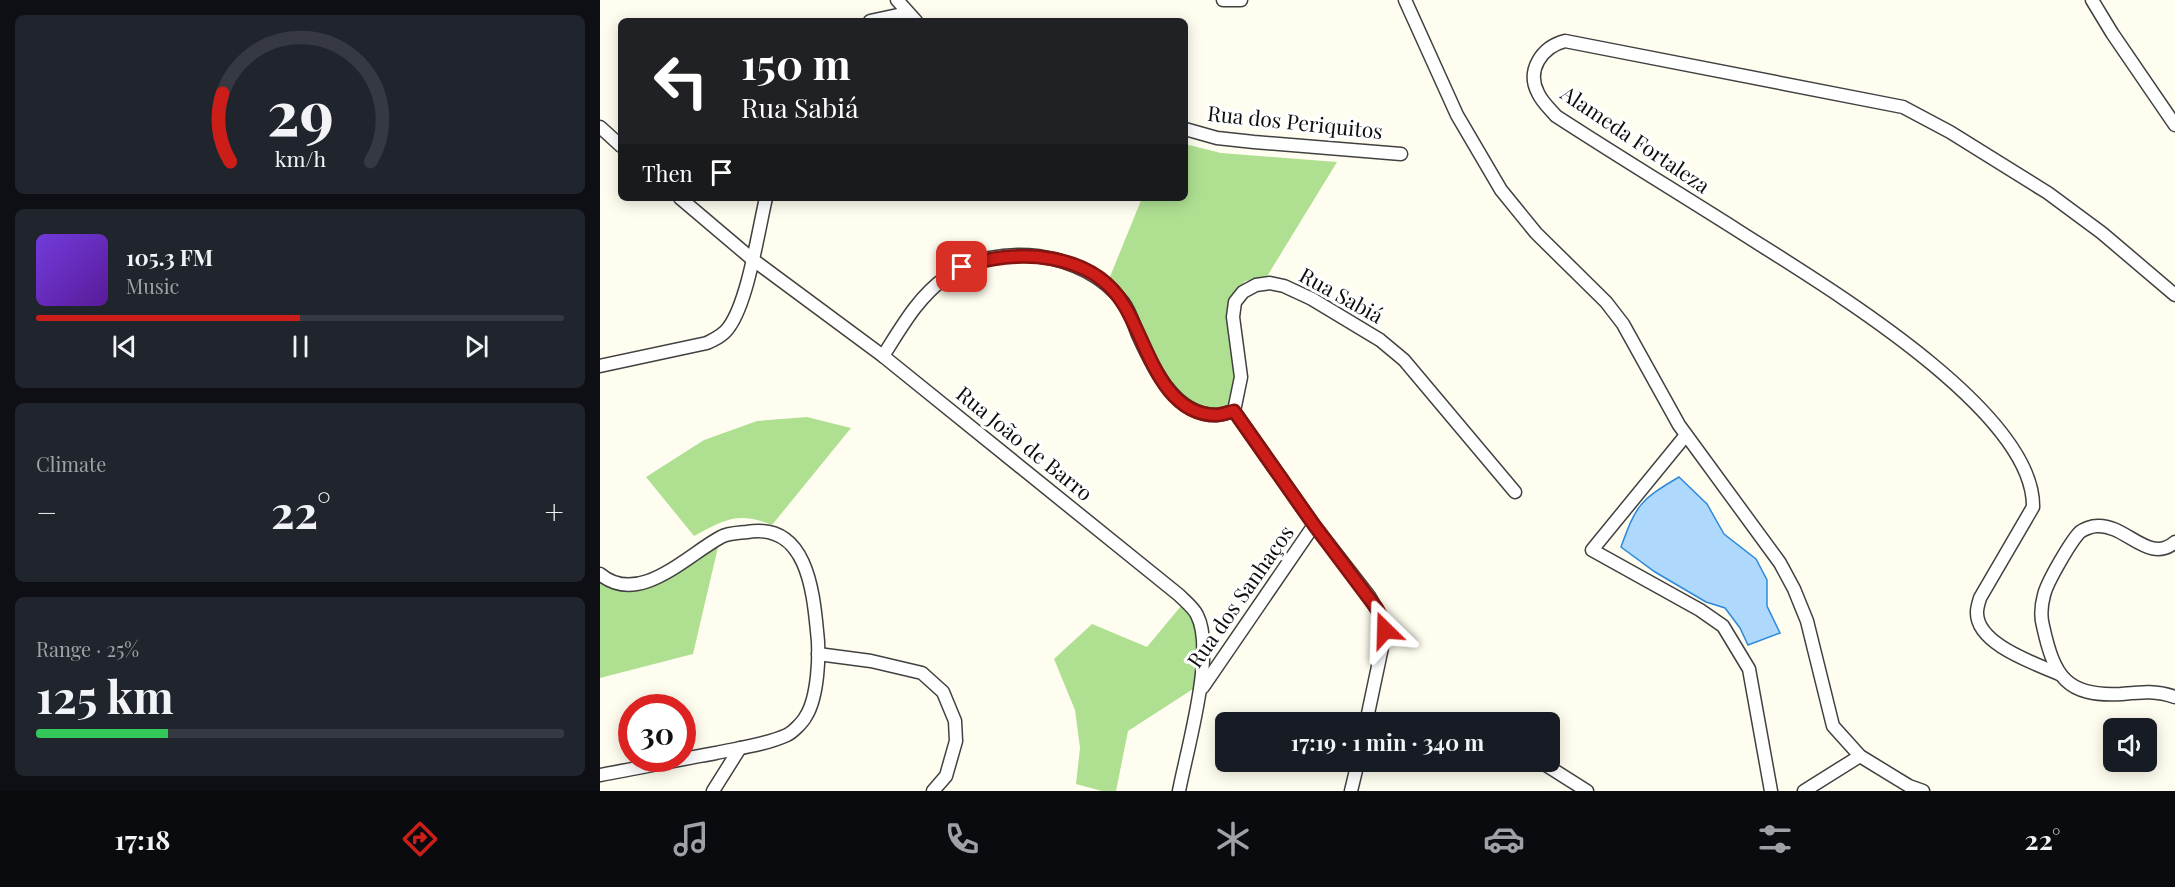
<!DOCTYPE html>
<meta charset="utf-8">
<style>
body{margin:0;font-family:"Playfair Display",serif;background:#20242c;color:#f1f3f6;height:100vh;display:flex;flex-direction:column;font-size:22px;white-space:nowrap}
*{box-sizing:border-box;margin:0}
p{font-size:20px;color:#9ea1a6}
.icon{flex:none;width:33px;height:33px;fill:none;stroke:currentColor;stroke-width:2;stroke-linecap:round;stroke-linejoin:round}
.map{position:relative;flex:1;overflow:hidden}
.sheet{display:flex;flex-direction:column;gap:15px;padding:15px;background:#0d0f14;width:600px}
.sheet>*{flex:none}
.guide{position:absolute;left:18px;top:18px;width:570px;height:183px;border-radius:9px;box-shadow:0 3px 15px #0003;background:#202124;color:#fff;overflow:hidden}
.fabs{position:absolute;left:1503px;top:718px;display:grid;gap:12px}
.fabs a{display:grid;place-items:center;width:54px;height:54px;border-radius:9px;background:#171b24;box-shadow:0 3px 15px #0003;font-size:30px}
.speed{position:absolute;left:18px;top:694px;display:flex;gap:12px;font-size:30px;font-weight:700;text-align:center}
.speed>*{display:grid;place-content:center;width:78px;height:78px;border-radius:50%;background:#171b24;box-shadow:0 3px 15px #0003;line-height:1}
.speed .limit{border:9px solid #d22;background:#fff;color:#111}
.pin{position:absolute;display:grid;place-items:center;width:51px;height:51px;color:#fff;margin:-26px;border-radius:12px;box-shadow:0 3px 9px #0006}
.me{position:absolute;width:66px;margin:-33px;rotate:338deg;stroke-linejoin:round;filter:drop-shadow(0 0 4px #0008)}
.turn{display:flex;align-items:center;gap:21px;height:126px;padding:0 24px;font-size:27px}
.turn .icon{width:78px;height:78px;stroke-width:2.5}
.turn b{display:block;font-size:42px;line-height:51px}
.then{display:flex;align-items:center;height:57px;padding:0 24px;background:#0003;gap:12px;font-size:22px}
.big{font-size:45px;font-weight:700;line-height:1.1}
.sheet .card{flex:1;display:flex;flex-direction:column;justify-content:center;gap:9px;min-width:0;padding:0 21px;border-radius:9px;background:#20242c}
.sheet .dial{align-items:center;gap:0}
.dial svg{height:156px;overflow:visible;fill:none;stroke:#363941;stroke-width:7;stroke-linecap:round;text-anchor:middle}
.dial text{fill:#f1f3f6;stroke:none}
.song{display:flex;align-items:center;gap:18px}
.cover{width:72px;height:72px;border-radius:9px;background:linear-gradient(135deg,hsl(260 70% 55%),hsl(270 70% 35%))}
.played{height:6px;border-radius:3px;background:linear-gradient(90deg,#cc1d18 50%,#363941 50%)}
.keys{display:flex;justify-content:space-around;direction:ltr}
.heat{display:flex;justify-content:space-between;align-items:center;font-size:33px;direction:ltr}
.charge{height:9px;border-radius:4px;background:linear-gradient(90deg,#34c759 25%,#363941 0)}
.trip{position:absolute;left:615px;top:712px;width:345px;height:60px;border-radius:9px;background:#171b24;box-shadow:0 3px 15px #0003;font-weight:700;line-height:60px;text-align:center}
.tabs{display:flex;height:96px;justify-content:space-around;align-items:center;background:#090b0e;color:#9ea1a6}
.tabs .icon{width:42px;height:42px}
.tabs .current{color:#cc1d18}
.tabs b{font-size:27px;color:#f1f3f6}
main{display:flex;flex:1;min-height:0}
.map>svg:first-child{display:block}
.forest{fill:#afe092}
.water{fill:#aed9fc;stroke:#2e89da;stroke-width:1.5}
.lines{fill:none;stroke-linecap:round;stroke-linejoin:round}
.minor-casing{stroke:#414141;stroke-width:15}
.minor{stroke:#fff;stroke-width:12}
.route-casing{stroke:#851310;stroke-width:15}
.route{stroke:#cc1d18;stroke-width:10}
.labels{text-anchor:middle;stroke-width:6;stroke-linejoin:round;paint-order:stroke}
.street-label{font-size:21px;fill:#0e0e0e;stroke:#fff}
</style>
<main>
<section class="sheet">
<div class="card dial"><svg viewBox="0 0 100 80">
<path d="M14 69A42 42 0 1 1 86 69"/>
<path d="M14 69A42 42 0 0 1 10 34" stroke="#cc1d18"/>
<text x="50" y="56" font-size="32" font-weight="700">29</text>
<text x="50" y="72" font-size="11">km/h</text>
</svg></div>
<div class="card">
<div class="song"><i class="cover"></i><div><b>105.3 FM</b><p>Music</p></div></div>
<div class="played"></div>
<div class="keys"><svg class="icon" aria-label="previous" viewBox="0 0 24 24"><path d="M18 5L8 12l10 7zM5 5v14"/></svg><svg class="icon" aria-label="pause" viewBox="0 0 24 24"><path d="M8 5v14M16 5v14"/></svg><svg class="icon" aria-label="next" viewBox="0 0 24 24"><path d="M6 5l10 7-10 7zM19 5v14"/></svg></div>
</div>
<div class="card"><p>Climate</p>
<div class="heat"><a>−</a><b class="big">22°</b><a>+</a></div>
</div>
<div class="card"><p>Range · 25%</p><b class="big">125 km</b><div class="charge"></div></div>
</section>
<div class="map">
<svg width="1575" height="791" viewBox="0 0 1575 791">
<rect width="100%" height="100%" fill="#fffdef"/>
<!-- forest -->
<g class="forest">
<path d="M585 144 621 153 737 162 666 278 645 281 633 296 637 377 628 410 593 407 572 389 507 284 542 198H585Z"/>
<path d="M207 417 251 428 172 525C138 511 124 520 94 536L46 477 104 440 157 421Z"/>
<path d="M118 547 93 654 0 678V578L23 588 90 561Z"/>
<path d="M581 606C585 609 590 612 592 616 606 636 598 667 593 689L528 731 516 791H502L476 784 480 748 475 710 454 659 492 624 547 647Z"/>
</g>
<!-- water -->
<path class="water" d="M1079 477 1107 504 1124 534 1156 559 1167 580V606L1180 633 1148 645 1140 628 1125 608 1106 602 1055 572 1021 547C1036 505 1040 500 1079 477Z"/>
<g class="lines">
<defs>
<g id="minor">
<path d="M297 0 316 21"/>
<path d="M623 0H641"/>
<path d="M805 0 857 115 901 190 936 233 1006 302 1023 324 1079 425 1180 563 1194 589 1207 621 1233 726 1260 756 1309 786 1323 791"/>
<path d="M1492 0 1512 33 1575 125"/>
<path d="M270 21 307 13"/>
<path d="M0 127 21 146"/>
<path d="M585 129 617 138 654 142 801 154"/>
<path d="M80 198 152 259 283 356 579 595C585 601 594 608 597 615 616 651 587 749 579 791"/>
<path d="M283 356C301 328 318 297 345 278 397 239 484 251 523 302 530 311 534 325 538 335 553 368 575 416 617 415 622 415 629 412 634 411L641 377 633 317 635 302 643 292 656 285 670 283 684 286 712 299 780 340 804 360 915 492"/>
<path d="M0 366 107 343C115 339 124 335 129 327 148 301 158 232 166 198"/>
<path d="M634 411 714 525 769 596 783 620 784 638 766 723"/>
<path d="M1086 435 992 550 1100 610 1123 626 1149 669 1171 791"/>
<path d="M1575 542C1549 565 1526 524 1497 526 1492 526 1484 529 1480 532 1471 541 1447 582 1444 595 1441 606 1440 615 1443 626 1454 676 1466 697 1521 694 1541 692 1556 690 1575 697"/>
<path d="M0 574C39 607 87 555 121 537 128 533 139 533 147 532 206 522 213 589 217 631 220 654 218 697 206 716 203 722 193 732 187 735 165 745 139 748 116 753 77 760 39 768 0 775"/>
<path d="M218 654 271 661 322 673 343 692 355 721 356 741 346 776 333 791"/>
<path d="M1459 674C1434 663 1376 644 1377 612 1377 607 1379 602 1380 598L1433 507C1435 408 1213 279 1137 230 1077 192 1016 155 956 116 950 109 942 102 938 93 926 70 942 47 965 41L1303 107 1350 132 1448 193 1502 233 1575 295"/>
<path d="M603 687 714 525"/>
<path d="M941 762 987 791"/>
<path d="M113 791 140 748"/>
<path d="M751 791 758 762"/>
<path d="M1204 791 1260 756"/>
</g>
</defs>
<!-- minor casing -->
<use href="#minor" class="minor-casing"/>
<!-- minor -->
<use href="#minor" class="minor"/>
</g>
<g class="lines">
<defs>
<path id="route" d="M362 267C415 248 492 251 524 305 547 342 561 415 616 415 622 415 629 412 634 411L714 525 777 609 783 620 785 630"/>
</defs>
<!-- route casing -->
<use href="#route" class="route-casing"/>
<!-- route -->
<use href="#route" class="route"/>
</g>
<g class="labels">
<!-- street labels -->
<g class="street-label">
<text transform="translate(695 123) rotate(6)" y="7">Rua dos Periquitos</text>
<text transform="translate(1035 140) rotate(34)" y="7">Alameda Fortaleza</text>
<text transform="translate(741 296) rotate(29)" y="7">Rua Sabiá</text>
<text transform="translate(424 444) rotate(39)" y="7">Rua João de Barro</text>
<text transform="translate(641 597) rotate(-55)" y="7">Rua dos Sanhaços</text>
</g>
</g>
</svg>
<div class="fabs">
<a><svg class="icon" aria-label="sound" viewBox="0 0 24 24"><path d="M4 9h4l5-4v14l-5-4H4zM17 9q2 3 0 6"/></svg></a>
</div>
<div class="speed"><div class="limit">30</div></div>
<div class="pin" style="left:362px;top:267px;background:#d93025"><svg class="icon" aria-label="arrive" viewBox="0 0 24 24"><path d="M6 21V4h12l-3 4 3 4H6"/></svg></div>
<svg class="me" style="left:785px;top:630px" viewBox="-20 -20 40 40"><path d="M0-17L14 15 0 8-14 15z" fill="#cc1d18" stroke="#fff" stroke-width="4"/></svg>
<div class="trip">17:19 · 1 min · 340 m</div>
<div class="guide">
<div class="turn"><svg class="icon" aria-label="left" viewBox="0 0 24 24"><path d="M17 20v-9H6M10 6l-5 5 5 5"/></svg><div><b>150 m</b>Rua Sabiá</div></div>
<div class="then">Then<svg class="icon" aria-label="arrive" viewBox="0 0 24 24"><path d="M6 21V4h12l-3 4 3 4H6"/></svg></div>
</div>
</div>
</main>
<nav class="tabs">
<b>17:18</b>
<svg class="icon current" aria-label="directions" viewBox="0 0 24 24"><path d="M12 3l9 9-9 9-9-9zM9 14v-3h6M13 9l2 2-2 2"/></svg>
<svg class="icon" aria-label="music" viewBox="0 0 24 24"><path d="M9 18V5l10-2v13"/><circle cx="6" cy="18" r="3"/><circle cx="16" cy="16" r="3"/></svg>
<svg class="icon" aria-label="phone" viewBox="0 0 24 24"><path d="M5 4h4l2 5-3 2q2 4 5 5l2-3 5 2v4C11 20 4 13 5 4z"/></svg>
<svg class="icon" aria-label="climate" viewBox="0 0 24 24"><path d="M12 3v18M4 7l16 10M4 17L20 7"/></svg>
<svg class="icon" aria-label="car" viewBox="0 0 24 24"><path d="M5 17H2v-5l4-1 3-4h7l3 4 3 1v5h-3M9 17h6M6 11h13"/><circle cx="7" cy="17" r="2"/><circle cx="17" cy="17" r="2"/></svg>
<svg class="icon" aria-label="filters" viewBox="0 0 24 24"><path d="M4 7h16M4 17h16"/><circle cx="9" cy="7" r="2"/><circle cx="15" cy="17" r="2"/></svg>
<b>22°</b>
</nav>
